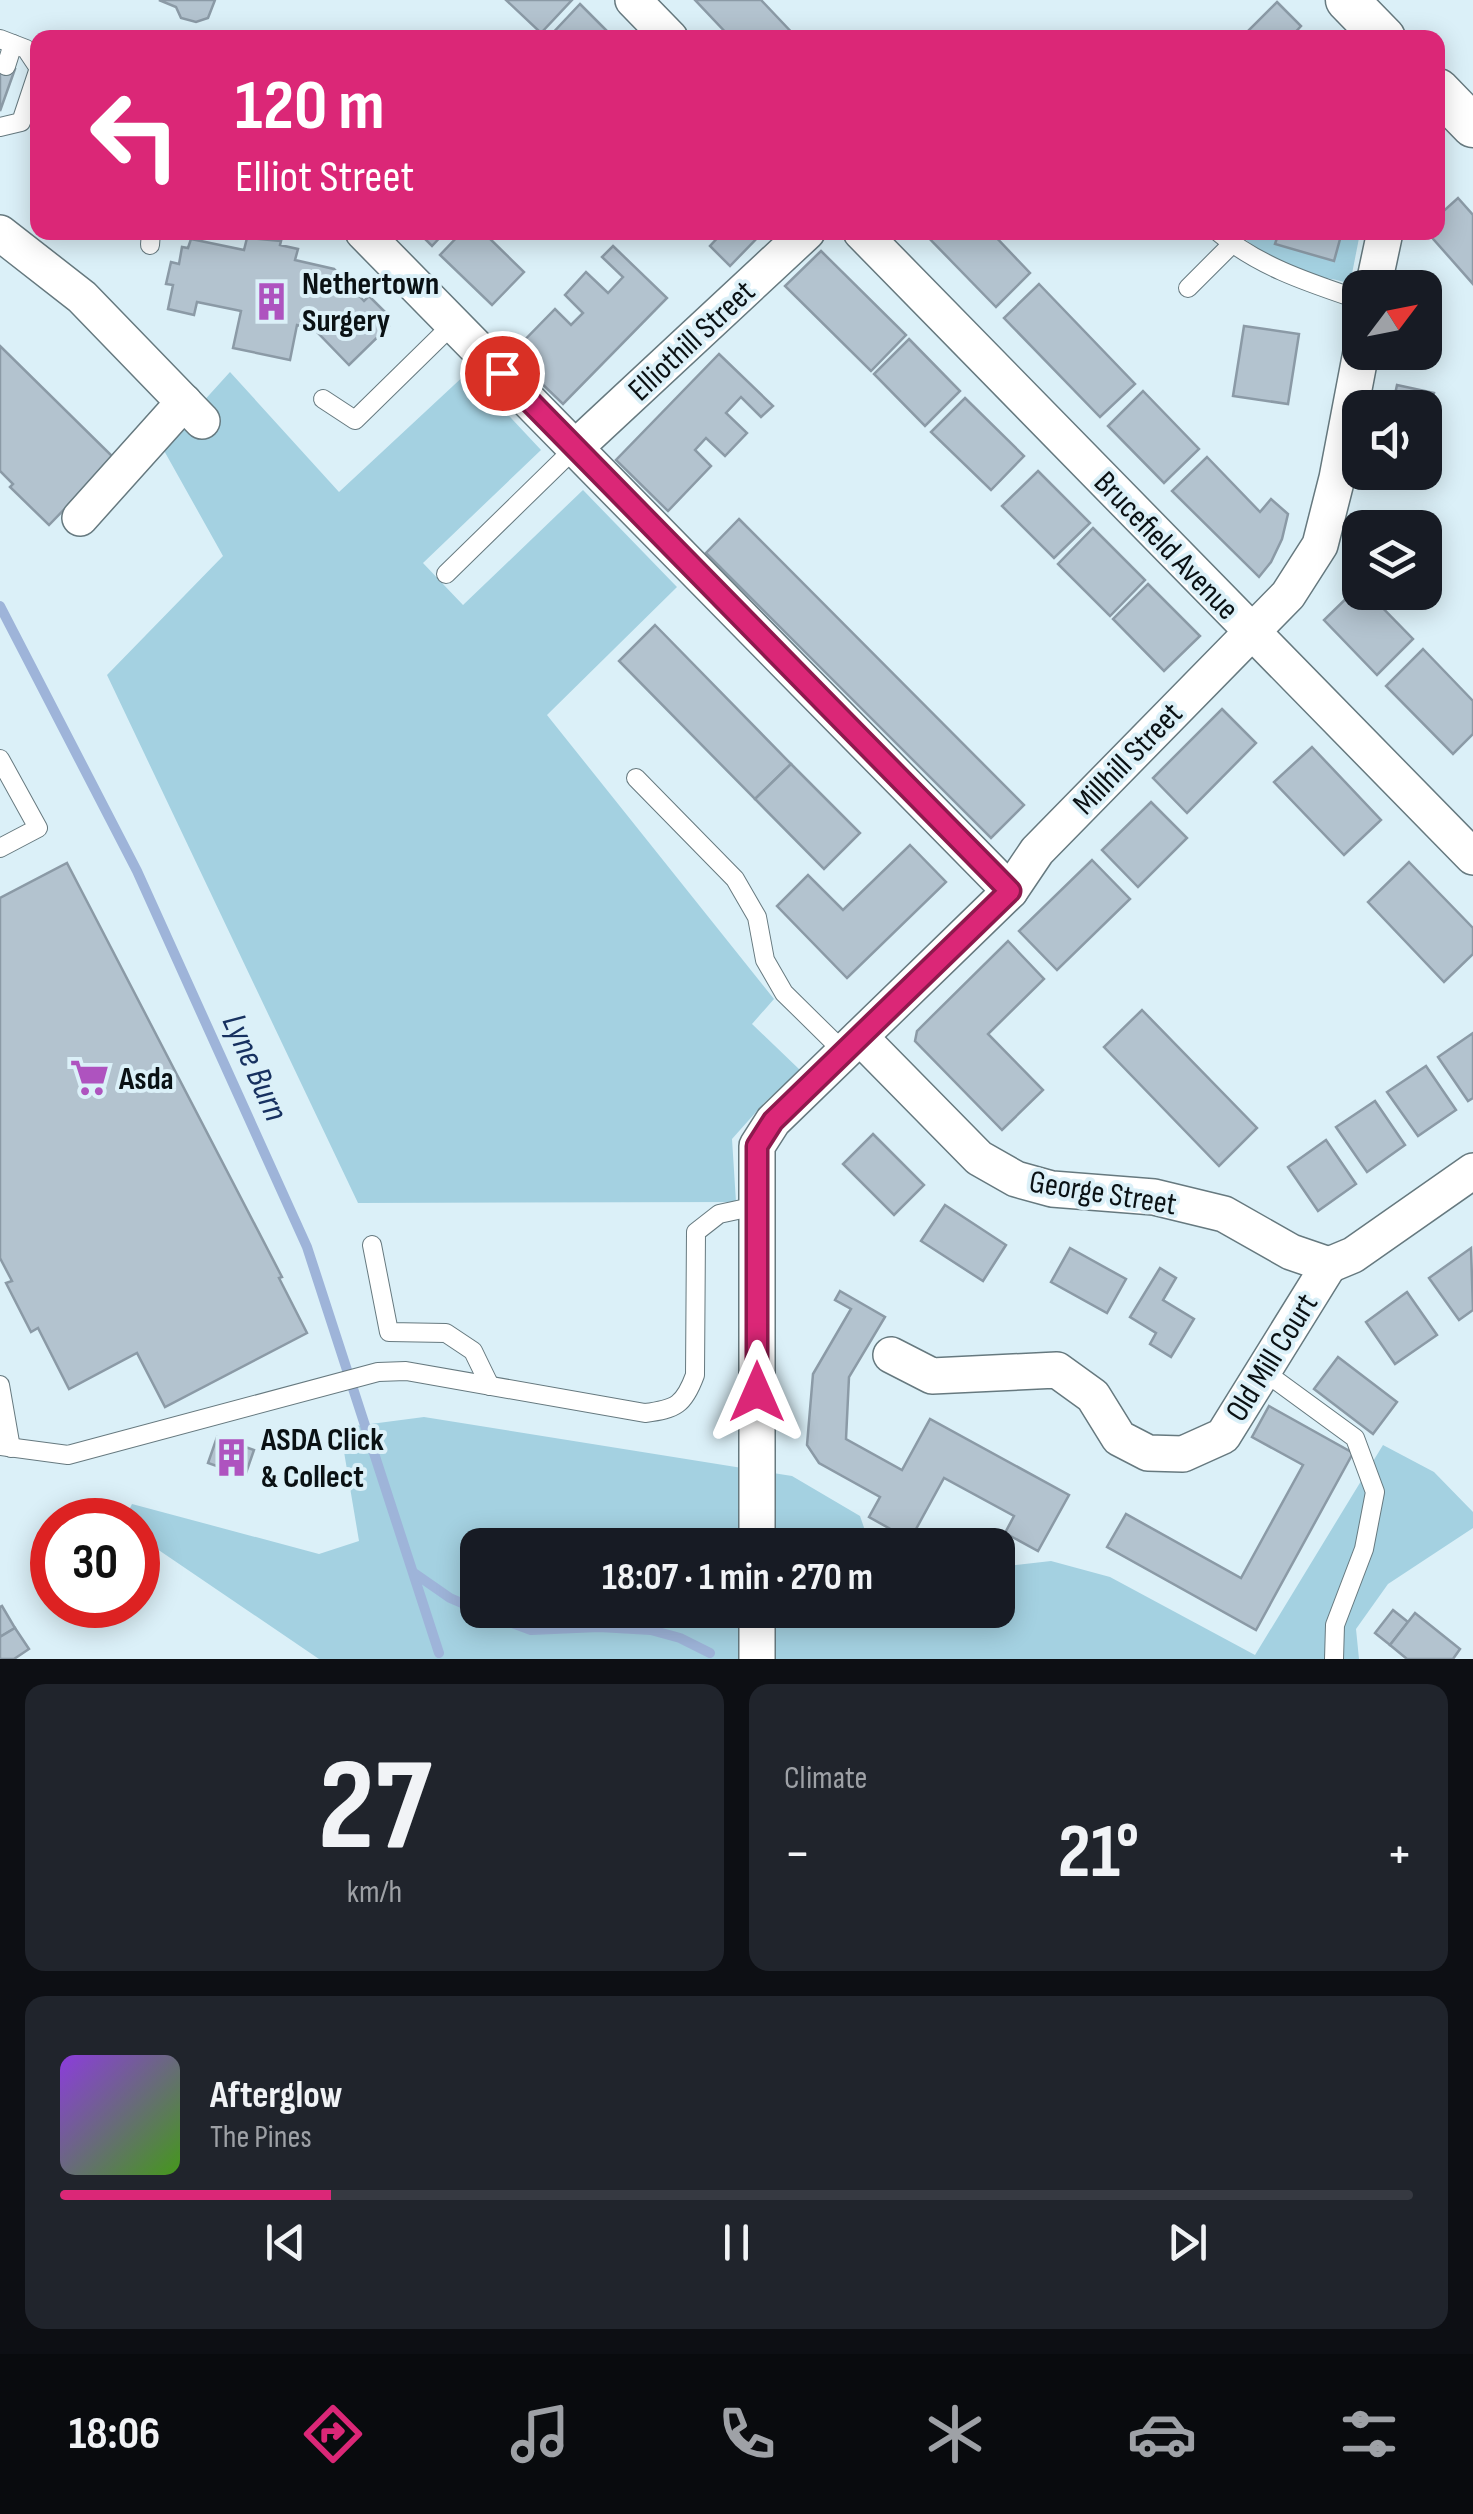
<!DOCTYPE html>
<meta charset="utf-8">
<style>
body{margin:0;font-family:"Sofia Sans Condensed",sans-serif;background:#20242c;color:#f1f3f6;height:100vh;display:flex;flex-direction:column;font-size:38px;white-space:nowrap}
*{box-sizing:border-box;margin:0}
p{font-size:32px;color:#9ea1a6}
.icon{flex:none;width:55px;height:55px;fill:none;stroke:currentColor;stroke-width:2;stroke-linecap:round;stroke-linejoin:round}
.map{position:relative;height:1659px;overflow:hidden}
.drawer{display:flex;flex-direction:column;gap:25px;padding:25px;background:#0d0f14;flex:1}
.drawer>*{flex:none}
.banner{position:absolute;left:30px;top:30px;width:1415px;height:210px;border-radius:20px;box-shadow:0 5px 25px #0003;background:#db2777;color:#fff;overflow:hidden}
.needle{width:65px;rotate:58deg}
.controls{position:absolute;left:1342px;top:270px;display:grid;gap:20px}
.controls a{display:grid;place-items:center;width:100px;height:100px;border-radius:20px;background:#171b24;box-shadow:0 5px 25px #0003;font-size:50px}
.speed{position:absolute;left:30px;top:1498px;display:flex;gap:20px;font-size:50px;font-weight:700;text-align:center}
.speed>*{display:grid;place-content:center;width:130px;height:130px;border-radius:50%;background:#171b24;box-shadow:0 5px 25px #0003;line-height:1}
.speed .limit{border:15px solid #d22;background:#fff;color:#111}
.pin{position:absolute;display:grid;place-items:center;width:85px;height:85px;color:#fff;margin:-42px;border:5px solid #fff;border-radius:50%;box-shadow:0 2px 10px #0007}
.me{position:absolute;width:110px;margin:-55px;rotate:0deg;stroke-linejoin:round;filter:drop-shadow(0 0 8px #0008)}
.turn{display:flex;align-items:center;gap:35px;height:210px;padding:0 40px;font-size:45px}
.turn .icon{width:130px;height:130px;stroke-width:2.5}
.turn b{display:block;font-size:70px;line-height:85px}
.big{font-size:75px;font-weight:700;line-height:1.1}
.drawer .tile{flex:1;display:flex;flex-direction:column;justify-content:center;gap:15px;min-width:0;padding:0 35px;border-radius:20px;background:#20242c}
.drawer .dial{align-items:center;gap:0}
.dial b{font-size:130px;line-height:1}
.song{display:flex;align-items:center;gap:30px}
.cover{width:120px;height:120px;border-radius:15px;background:linear-gradient(135deg,hsl(270 70% 55%),hsl(100 70% 35%))}
.played{height:10px;border-radius:5px;background:linear-gradient(90deg,#db2777 20%,#363941 20%)}
.keys{display:flex;justify-content:space-around;direction:ltr}
.heat{display:flex;justify-content:space-between;align-items:center;font-size:55px;direction:ltr}
.drawer .tiles{flex:1;display:grid;gap:25px;grid-template-columns:1fr 1fr}
.tile:last-child{grid-column:span 2}
.trip{position:absolute;left:460px;top:1528px;width:555px;height:100px;border-radius:20px;background:#171b24;box-shadow:0 5px 25px #0003;font-weight:700;line-height:100px;text-align:center}
.menu{display:flex;height:160px;justify-content:space-around;align-items:center;background:#090b0e;color:#9ea1a6}
.menu .icon{width:70px;height:70px}
.menu .selected{color:#db2777}
.menu b{font-size:45px;color:#f1f3f6}
.map>svg:first-child{display:block}
.green{fill:#a4d1e1}
.lines{fill:none;stroke-linecap:round;stroke-linejoin:round}
.stream{stroke:#9eb4d9;stroke-width:10}
.building{fill:#b3c3cf;stroke:#8b9aa6;stroke-width:2.5}
.service-casing{stroke:#66797f;stroke-width:20}
.minor-casing{stroke:#66797f;stroke-width:38}
.tertiary-casing{stroke:#66797f;stroke-width:45}
.service{stroke:#fff;stroke-width:18}
.minor{stroke:#fff;stroke-width:35}
.tertiary{stroke:#fff;stroke-width:42}
.route-casing{stroke:#8e194d;stroke-width:25}
.route{stroke:#db2777;stroke-width:18}
.labels{text-anchor:middle;stroke-width:8;stroke-linejoin:round;paint-order:stroke}
.poi-label{font-size:32px;font-weight:bold;fill:#0a1114;stroke:#dbf0f8;text-anchor:start}
.street-label{font-size:32px;fill:#0a1114;stroke:#dbf0f8}
.water-label{font-size:35px;font-style:italic;fill:#173160;stroke:#dbf0f8}
</style>
<div class="map">
<svg width="1473" height="1659" viewBox="0 0 1473 1659">
<rect width="100%" height="100%" fill="#dbf0f8"/>
<!-- green -->
<g class="green">
<path d="M1237 233H1279L1276 244 1333 261 1342 233H1360L1350 284C1336 279 1326 278 1312 276 1289 274 1255 247 1237 233Z"/>
<path d="M230 372 339 492 468 372 541 450 423 563 463 605 583 490 677 587 547 715 774 999 752 1024 800 1070 764 1103 732 1139 736 1202 358 1203 107 675 223 556 162 447Z"/>
<path d="M424 1417 792 1476 860 1516 870 1545H478V1610H998V1567L1051 1561 1110 1577 1255 1655 1383 1445 1434 1472 1473 1512V1528L1388 1584 1356 1629 1359 1659H319L138 1536V1520H124L132 1504 319 1554 359 1541 340 1428Z"/>
</g>
<g class="lines">
<!-- stream -->
<g class="stream">
<path d="M0 606 137 871 307 1247 439 1653"/>
<path d="M414 1573 450 1598 478 1610"/>
<path d="M478 1610 531 1630 599 1627 651 1630 680 1638 710 1653"/>
</g>
</g>
<!-- building -->
<g class="building">
<path d="M159 0H215L208 18 196 22 181 18 176 7Z"/>
<path d="M506 0H572L541 33Z"/>
<path d="M695 0H761L797 38H731Z"/>
<path d="M1277 2 1301 26 1290 38H1241Z"/>
<path d="M580 4 614 38H548Z"/>
<path d="M0 64 15 69 0 111Z"/>
<path d="M1458 198 1473 215V284L1427 232H1438V216Z"/>
<path d="M418 232H445L432 246Z"/>
<path d="M462 232H483L524 272 492 305 440 255Z"/>
<path d="M723 232H763L730 266 710 246Z"/>
<path d="M923 232H991L1030 273 996 307Z"/>
<path d="M1279 232H1342L1334 261 1275 244Z"/>
<path d="M247 238 281 241 280 245 298 249 295 260 334 269 364 301 369 296 386 313 381 317 389 326 349 365 314 329 297 325 290 360 233 348 241 311 197 302 194 315 168 309 173 285 166 284 171 262 179 264 182 247 188 248 191 239 244 250Z"/>
<path d="M613 246 667 298 563 404 511 354 555 309 571 325 583 313 565 295 586 272 608 293 623 277 602 257Z"/>
<path d="M821 251 906 335 871 371 785 286Z"/>
<path d="M1039 284 1135 384 1100 417 1004 318Z"/>
<path d="M1244 326 1299 334 1288 404 1233 396Z"/>
<path d="M909 339 960 391 925 426 874 374Z"/>
<path d="M0 346 114 458 49 525 10 487 13 484 0 471Z"/>
<path d="M719 354 773 406 761 417 741 397 726 413 747 433 725 456 706 438 695 450 711 466 668 511 616 460Z"/>
<path d="M1397 385 1434 393 1425 436V408H1392Z"/>
<path d="M1143 391 1199 449 1164 483 1108 426Z"/>
<path d="M965 398 1024 456 991 490 931 432Z"/>
<path d="M1207 457 1260 512 1271 499 1288 514 1282 539 1271 562 1259 577 1172 491Z"/>
<path d="M1038 471 1090 523 1054 558 1002 506Z"/>
<path d="M739 519 1024 805 991 838 706 553Z"/>
<path d="M1093 528 1145 580 1110 616 1058 564Z"/>
<path d="M1148 584 1200 636 1164 671 1113 619Z"/>
<path d="M1360 585V592H1367L1413 639 1377 675 1324 620Z"/>
<path d="M655 625 791 764 755 799 619 661Z"/>
<path d="M1423 649 1473 701V734L1453 754 1386 686Z"/>
<path d="M1222 709 1256 743 1187 813 1153 778Z"/>
<path d="M1312 747 1381 820 1344 855 1274 782Z"/>
<path d="M791 764 860 833 824 869 755 799Z"/>
<path d="M1151 802 1187 838 1138 887 1102 850Z"/>
<path d="M910 845 946 882 847 978 777 906 808 875 843 910Z"/>
<path d="M1092 860 1130 899 1057 970 1019 931Z"/>
<path d="M1409 862 1473 928V954L1444 982 1368 902Z"/>
<path d="M67 863 282 1277 279 1278 307 1333 165 1407 137 1353 69 1389 38 1328 31 1332 6 1283 12 1281 0 1258V898Z"/>
<path d="M1008 941 1044 979 988 1034 1043 1090 1002 1130 915 1041 917 1031Z"/>
<path d="M1142 1010 1257 1128 1219 1166 1104 1047Z"/>
<path d="M1473 1033V1098L1468 1101 1438 1057Z"/>
<path d="M1426 1066 1456 1110 1418 1136 1387 1092Z"/>
<path d="M1375 1101 1405 1145 1367 1172 1336 1127Z"/>
<path d="M873 1134 924 1185 894 1215 843 1164Z"/>
<path d="M1326 1140 1356 1184 1318 1211 1288 1167Z"/>
<path d="M945 1205 1006 1245 983 1281 921 1241Z"/>
<path d="M1070 1248 1126 1279 1107 1313 1051 1282Z"/>
<path d="M1471 1248 1473 1310 1459 1320 1429 1278Z"/>
<path d="M1160 1268 1176 1278 1163 1300 1194 1319 1171 1357 1150 1344 1156 1333 1130 1317Z"/>
<path d="M840 1291 885 1317 849 1377 846 1439 902 1470 930 1419 1069 1495 1038 1551 1005 1533 1014 1516 944 1478 910 1540 869 1517 880 1497 819 1463 807 1445 813 1374 851 1309 835 1300Z"/>
<path d="M1407 1292 1437 1335 1395 1364 1366 1322Z"/>
<path d="M1338 1357 1397 1402 1373 1434 1314 1389Z"/>
<path d="M1269 1406 1353 1453 1256 1630 1107 1547 1126 1514 1241 1578 1303 1465 1252 1437Z"/>
<path d="M217 1437 254 1450 245 1476 208 1463Z"/>
<path d="M2 1606 15 1628 0 1637V1607Z"/>
<path d="M1393 1610 1408 1622 1390 1645 1375 1633Z"/>
<path d="M1415 1613 1460 1649 1453 1659H1407L1390 1645Z"/>
<path d="M15 1628 29 1649 14 1659H0V1637Z"/>
</g>
<g class="lines">
<defs>
<g id="service">
<path d="M0 39 26 49 38 67"/>
<path d="M6 66 13 44"/>
<path d="M0 127 21 122 38 71"/>
<path d="M1218 232C1259 267 1310 283 1360 300"/>
<path d="M150 245 151 232"/>
<path d="M1188 288 1232 244"/>
<path d="M323 399 355 420 453 324"/>
<path d="M446 574 576 447"/>
<path d="M0 759 38 828 0 848"/>
<path d="M636 778 735 879 757 917 765 960 784 993 844 1052"/>
<path d="M372 1245 389 1332 446 1333 473 1351 490 1386"/>
<path d="M1262 1370 1355 1438 1375 1492 1364 1549 1335 1625 1334 1659"/>
<path d="M0 1385 11 1448"/>
<path d="M0 1446 68 1455 378 1372 406 1371 645 1413C676 1409 684 1405 695 1375L696 1232 719 1214 756 1206"/>
</g>
<g id="minor">
<path d="M633 0 670 38"/>
<path d="M363 232 1010 891"/>
<path d="M861 232 1473 857"/>
<path d="M0 233 82 297 202 421"/>
<path d="M1373 288 1385 232"/>
<path d="M576 447 807 232"/>
<path d="M80 518 184 402"/>
<path d="M860 1037 979 1158 1016 1179 1052 1189 1154 1197 1224 1214 1291 1252 1329 1265"/>
<path d="M1329 1265 1353 1255 1473 1171"/>
<path d="M891 1355 932 1376 1057 1370 1093 1396 1119 1438 1148 1453 1183 1454 1223 1436 1329 1265"/>
<path d="M757 1545V1146L773 1121 1010 891 1037 851 1288 595 1320 545 1337 478 1361 352"/>
<path d="M757 1610V1659"/>
</g>
<g id="tertiary">
<path d="M1347 0 1384 38"/>
<path d="M1438 90 1473 126"/>
</g>
</defs>
<!-- service casing -->
<use href="#service" class="service-casing"/>
<!-- minor casing -->
<use href="#minor" class="minor-casing"/>
<!-- tertiary casing -->
<use href="#tertiary" class="tertiary-casing"/>
<!-- service -->
<use href="#service" class="service"/>
<!-- minor -->
<use href="#minor" class="minor"/>
<!-- tertiary -->
<use href="#tertiary" class="tertiary"/>
</g>
<g class="lines">
<defs>
<path id="route" d="M502 373 1010 891 773 1121 757 1146V1392"/>
</defs>
<!-- route casing -->
<use href="#route" class="route-casing"/>
<!-- route -->
<use href="#route" class="route"/>
</g>
<!-- icons -->
<defs>
<symbol id="building-bare" viewBox="-9 -9 18 18"><path d="M-4-6H4V6H1V3H-1V6H-4ZM-2.5-4.3h1.7v1.8h-1.7ZM.8-4.3h1.7v1.8H.8ZM-2.5-1h1.7V.8h-1.7ZM.8-1h1.7V.8H.8Z" fill="#ae53bf" stroke="#dbf0f8" stroke-width="2.5" paint-order="stroke"/></symbol>
<symbol id="supermarket-bare" viewBox="-9 -9 18 18"><path d="M-6-5.5h2.5l.6 2H6L4.5 2H-2.5L-4.4-4H-6ZM-1.5 3.2a1.3 1.3 0 1 0 .1 0ZM3 3.2a1.3 1.3 0 1 0 .1 0Z" fill="#ae53bf" stroke="#dbf0f8" stroke-width="2.5" paint-order="stroke"/></symbol>
</defs>
<g fill-rule="evenodd">
<use href="#building-bare" x="244" y="274" width="55" height="55"/>
<use href="#supermarket-bare" x="62" y="1050" width="55" height="55"/>
<use href="#building-bare" x="204" y="1430" width="55" height="55"/>
</g>
<g class="labels">
<!-- poi labels -->
<g class="poi-label">
<text x="302" y="294">Nethertown<tspan x="302" dy="37">Surgery</tspan></text>
<text x="119" y="1089">Asda</text>
<text x="261" y="1450">ASDA Click<tspan x="261" dy="37">&amp; Collect</tspan></text>
</g>
<!-- street labels -->
<g class="street-label">
<text transform="translate(691 340) rotate(-43)" y="11">Elliothill Street</text>
<text transform="translate(1167 545) rotate(46)" y="11">Brucefield Avenue</text>
<text transform="translate(1127 758) rotate(-46)" y="11">Millhill Street</text>
<text transform="translate(1103 1192) rotate(9)" y="11">George Street</text>
<text transform="translate(1271 1357) rotate(-58)" y="11">Old Mill Court</text>
</g>
<!-- water labels -->
<g class="water-label">
<text transform="translate(256 1067) rotate(66)" y="12">Lyne Burn</text>
</g>
</g>
</svg>
<div class="controls">
<a><svg class="needle" viewBox="-14 -14 28 28"><path d="M0-13l5 13h-10z" fill="#e53935"/><path d="M0 13l5-13h-10z" fill="#9ea1a6"/></svg></a>
<a><svg class="icon" aria-label="sound" viewBox="0 0 24 24"><path d="M4 9h4l5-4v14l-5-4H4zM17 9q2 3 0 6"/></svg></a>
<a><svg class="icon" aria-label="layers" viewBox="0 0 24 24"><path d="M12 4l9 5-9 5-9-5zM3 14l9 5 9-5"/></svg></a>
</div>
<div class="speed"><div class="limit">30</div></div>
<div class="pin" style="left:502px;top:373px;background:#d93025"><svg class="icon" aria-label="arrive" viewBox="0 0 24 24"><path d="M6 21V4h12l-3 4 3 4H6"/></svg></div>
<svg class="me" style="left:757px;top:1392px" viewBox="-20 -20 40 40"><path d="M0-17L14 15 0 8-14 15z" fill="#db2777" stroke="#fff" stroke-width="4"/></svg>
<div class="trip">18:07 · 1 min · 270 m</div>
<div class="banner">
<div class="turn"><svg class="icon" aria-label="left" viewBox="0 0 24 24"><path d="M17 20v-9H6M10 6l-5 5 5 5"/></svg><div><b>120 m</b>Elliot Street</div></div>
</div>
</div>
<section class="drawer">
<div class="tiles">
<div class="tile dial"><b>27</b><p>km/h</p></div>
<div class="tile"><p>Climate</p>
<div class="heat"><a>−</a><b class="big">21°</b><a>+</a></div>
</div>
<div class="tile">
<div class="song"><i class="cover"></i><div><b>Afterglow</b><p>The Pines</p></div></div>
<div class="played"></div>
<div class="keys"><svg class="icon" aria-label="previous" viewBox="0 0 24 24"><path d="M18 5L8 12l10 7zM5 5v14"/></svg><svg class="icon" aria-label="pause" viewBox="0 0 24 24"><path d="M8 5v14M16 5v14"/></svg><svg class="icon" aria-label="next" viewBox="0 0 24 24"><path d="M6 5l10 7-10 7zM19 5v14"/></svg></div>
</div>
</div>
</section>
<nav class="menu">
<b>18:06</b>
<svg class="icon selected" aria-label="directions" viewBox="0 0 24 24"><path d="M12 3l9 9-9 9-9-9zM9 14v-3h6M13 9l2 2-2 2"/></svg>
<svg class="icon" aria-label="music" viewBox="0 0 24 24"><path d="M9 18V5l10-2v13"/><circle cx="6" cy="18" r="3"/><circle cx="16" cy="16" r="3"/></svg>
<svg class="icon" aria-label="phone" viewBox="0 0 24 24"><path d="M5 4h4l2 5-3 2q2 4 5 5l2-3 5 2v4C11 20 4 13 5 4z"/></svg>
<svg class="icon" aria-label="climate" viewBox="0 0 24 24"><path d="M12 3v18M4 7l16 10M4 17L20 7"/></svg>
<svg class="icon" aria-label="car" viewBox="0 0 24 24"><path d="M5 17H2v-5l4-1 3-4h7l3 4 3 1v5h-3M9 17h6M6 11h13"/><circle cx="7" cy="17" r="2"/><circle cx="17" cy="17" r="2"/></svg>
<svg class="icon" aria-label="filters" viewBox="0 0 24 24"><path d="M4 7h16M4 17h16"/><circle cx="9" cy="7" r="2"/><circle cx="15" cy="17" r="2"/></svg>
</nav>
